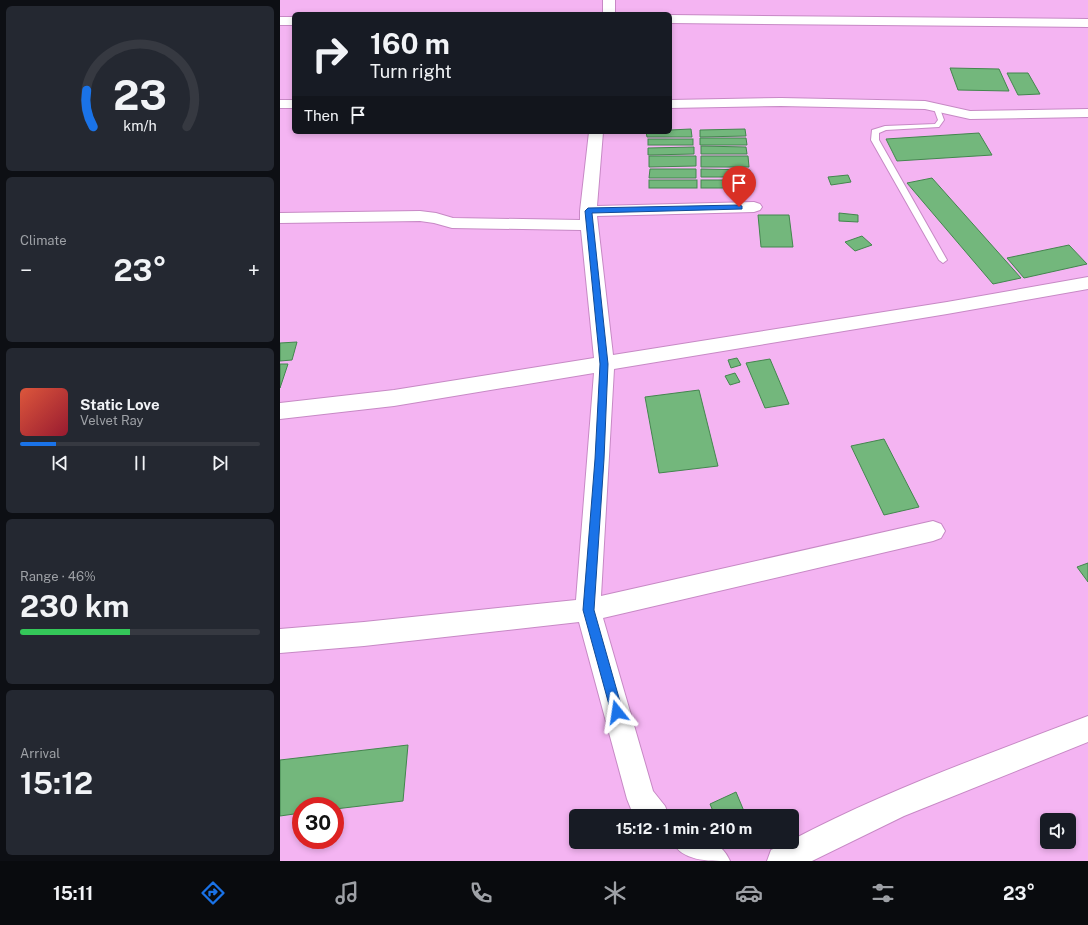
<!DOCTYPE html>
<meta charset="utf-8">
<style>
body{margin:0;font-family:"Public Sans",sans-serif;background:#242831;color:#f1f3f6;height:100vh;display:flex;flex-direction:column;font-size:15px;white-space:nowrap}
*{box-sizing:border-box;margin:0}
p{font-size:13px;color:#9ea1a6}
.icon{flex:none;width:22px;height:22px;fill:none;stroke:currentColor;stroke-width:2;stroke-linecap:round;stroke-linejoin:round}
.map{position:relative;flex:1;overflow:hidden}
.side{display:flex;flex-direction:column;gap:6px;padding:6px;background:#0d0f14;width:280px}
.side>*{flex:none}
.hud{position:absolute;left:12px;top:12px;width:380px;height:122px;border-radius:6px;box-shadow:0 2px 6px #0003;background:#171b24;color:#f1f3f6;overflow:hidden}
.fabs{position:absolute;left:760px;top:813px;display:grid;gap:8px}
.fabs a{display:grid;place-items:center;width:36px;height:36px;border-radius:6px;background:#171b24;box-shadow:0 2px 6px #0003;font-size:20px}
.speed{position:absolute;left:12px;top:797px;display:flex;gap:8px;font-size:20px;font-weight:700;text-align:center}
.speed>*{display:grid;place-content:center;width:52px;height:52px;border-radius:50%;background:#171b24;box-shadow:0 2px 6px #0003;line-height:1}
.speed .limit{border:6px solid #d22;background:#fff;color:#111}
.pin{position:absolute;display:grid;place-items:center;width:34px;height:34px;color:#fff;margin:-41px -17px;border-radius:50% 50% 50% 0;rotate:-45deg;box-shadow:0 0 4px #0007}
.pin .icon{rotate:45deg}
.me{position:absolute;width:44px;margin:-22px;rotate:345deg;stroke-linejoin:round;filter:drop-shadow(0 0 3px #0008)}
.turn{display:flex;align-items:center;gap:14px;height:84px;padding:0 12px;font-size:18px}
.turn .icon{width:52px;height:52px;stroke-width:2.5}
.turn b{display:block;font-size:28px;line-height:34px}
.then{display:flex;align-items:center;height:38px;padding:0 12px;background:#0003;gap:8px;font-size:15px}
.big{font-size:30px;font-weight:700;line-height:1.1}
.side .tile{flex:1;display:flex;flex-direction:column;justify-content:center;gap:6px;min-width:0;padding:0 14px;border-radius:6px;background:#242831}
.side .dial{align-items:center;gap:0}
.dial svg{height:104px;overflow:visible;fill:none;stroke:#363941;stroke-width:7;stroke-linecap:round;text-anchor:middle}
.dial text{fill:#f1f3f6;stroke:none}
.song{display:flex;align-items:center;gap:12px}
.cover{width:48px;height:48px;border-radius:6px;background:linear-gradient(135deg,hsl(10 70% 55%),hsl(350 70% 35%))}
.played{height:4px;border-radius:2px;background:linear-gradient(90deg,#1a73e8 15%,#363941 15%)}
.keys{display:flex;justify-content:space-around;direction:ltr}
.heat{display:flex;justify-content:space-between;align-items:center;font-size:22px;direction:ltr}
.charge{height:6px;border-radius:3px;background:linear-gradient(90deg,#34c759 46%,#363941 0)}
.trip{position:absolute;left:289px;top:809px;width:230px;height:40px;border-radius:6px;background:#171b24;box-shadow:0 2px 6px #0003;font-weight:700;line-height:40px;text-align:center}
.tab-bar{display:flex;height:64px;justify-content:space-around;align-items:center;background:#090b0e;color:#9ea1a6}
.tab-bar .icon{width:28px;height:28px}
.tab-bar .selected{color:#1a73e8}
.tab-bar b{font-size:18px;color:#f1f3f6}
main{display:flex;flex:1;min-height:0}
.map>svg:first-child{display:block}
.building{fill:#73b77c;stroke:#43864e}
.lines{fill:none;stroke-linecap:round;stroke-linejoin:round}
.lane-casing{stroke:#c789c5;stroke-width:2}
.street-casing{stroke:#c789c5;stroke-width:2}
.lane{fill:#fff;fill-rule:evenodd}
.street{fill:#fff;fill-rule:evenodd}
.route{fill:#1a73e8;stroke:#114b97}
</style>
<main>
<section class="side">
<div class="tile dial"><svg viewBox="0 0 100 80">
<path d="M14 69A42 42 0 1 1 86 69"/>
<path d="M14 69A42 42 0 0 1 9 41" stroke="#1a73e8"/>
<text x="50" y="56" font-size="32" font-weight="700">23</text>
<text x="50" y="72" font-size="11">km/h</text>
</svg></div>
<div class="tile"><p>Climate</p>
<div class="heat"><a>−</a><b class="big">23°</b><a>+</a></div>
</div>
<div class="tile">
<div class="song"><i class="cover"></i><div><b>Static Love</b><p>Velvet Ray</p></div></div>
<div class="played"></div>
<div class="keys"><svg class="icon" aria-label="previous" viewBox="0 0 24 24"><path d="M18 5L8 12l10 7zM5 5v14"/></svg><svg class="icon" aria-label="pause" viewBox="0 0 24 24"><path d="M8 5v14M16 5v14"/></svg><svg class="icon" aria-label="next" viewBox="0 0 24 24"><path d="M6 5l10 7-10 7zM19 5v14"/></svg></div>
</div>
<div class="tile"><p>Range · 46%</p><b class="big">230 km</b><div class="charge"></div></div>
<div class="tile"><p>Arrival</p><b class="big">15:12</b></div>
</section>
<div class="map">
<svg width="808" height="861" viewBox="0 0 808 861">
<rect width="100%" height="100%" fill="#f4b4f2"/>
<!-- building -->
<g class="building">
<path d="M670 68 719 69 729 91 678 90Z"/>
<path d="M727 73H748L760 94 738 95Z"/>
<path d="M411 129 412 137H367L366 132H390V130Z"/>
<path d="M465 129 466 136 420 137V130Z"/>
<path d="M699 133 712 155 617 161 606 139Z"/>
<path d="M420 138H466L467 145H420Z"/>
<rect x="368" y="139" width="45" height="6"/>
<path d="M421 146 466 147 467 154H421Z"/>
<path d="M414 147V154L368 155V148Z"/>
<path d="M369 156H416V166L369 167Z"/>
<path d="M421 156H468L469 167H421Z"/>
<path d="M370 169H416V178H369Z"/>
<path d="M421 169 470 170V177H421Z"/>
<path d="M568 175 571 182 551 185 548 177Z"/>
<path d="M652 178 741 278 713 284 627 183Z"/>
<rect x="369" y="180" width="48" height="8"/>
<rect x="421" y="180" width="47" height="8"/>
<path d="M559 213 578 215V222L559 221Z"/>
<path d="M478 215H509L513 247H481Z"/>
<path d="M582 236 592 245 575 251 565 242Z"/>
<path d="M789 245 807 264 744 278 727 258Z"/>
<path d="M17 342 12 360 0 361V343Z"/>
<path d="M457 358 461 365 451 368 448 360Z"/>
<path d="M490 359 509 404 485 408 466 363Z"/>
<path d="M0 364H8L0 388Z"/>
<path d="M455 373 460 382 450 385 445 376Z"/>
<path d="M419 390 438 466 379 473 365 397Z"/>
<path d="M604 439 639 507 604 515 571 446Z"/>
<path d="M808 563V582L797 567Z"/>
<path d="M128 745 123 801 55 809V806H21V813L0 816V760Z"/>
<path d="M456 792 466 816H435L430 804Z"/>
</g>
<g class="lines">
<defs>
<path id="lane" d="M656 104 659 106 664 120 659 127 606 130 599 133V140L667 260 663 263 659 260 591 140 592 130 605 126 655 124 658 120 653 106Z"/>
<g id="street">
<rect x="323" y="0" width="12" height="14"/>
<path d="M390 15 808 19V27L390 23Z"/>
<rect x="0" y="17" width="14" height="8"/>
<path d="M501 98 645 101 690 111 808 109V117L690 119 645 109 501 106 390 108V100Z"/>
<rect x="0" y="100" width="14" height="8"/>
<path d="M309 132H323L317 206 474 202 480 204 482 207 480 210 474 212 317 216 333 355 667 302 808 277V289L667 314 334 369 321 596 653 521 661 524 665 531 661 538 653 541 323 618 373 791 385 806 389 816H357L351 809 347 799 299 622 84 646 0 653V629L84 622 296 600 314 373 114 406 0 419V403L114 390 314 358 301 230 172 228 154 223 140 221 0 223V213L140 211 156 213 173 218 300 220V211Z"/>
<path d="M808 716V742L624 816 532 861H487L491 850 508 842H512V840C607 790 708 754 808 716Z"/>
<path d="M392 842C416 842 439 835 450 861 426 861 403 861 392 842Z"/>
</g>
</defs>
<!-- lane casing -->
<use href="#lane" class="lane-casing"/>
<!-- street casing -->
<use href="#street" class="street-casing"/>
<!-- lane -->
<use href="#lane" class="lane"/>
<!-- street -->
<use href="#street" class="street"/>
</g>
<!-- route -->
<path class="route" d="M459 205 462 206V209L312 213 328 364 324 459 314 610 343 712 341 716 337 718 333 716 331 712 303 610 315 459 320 364 305 211 308 208Z"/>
</svg>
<div class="fabs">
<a><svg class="icon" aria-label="sound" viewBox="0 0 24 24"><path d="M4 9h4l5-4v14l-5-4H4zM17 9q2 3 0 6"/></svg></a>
</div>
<div class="speed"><div class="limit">30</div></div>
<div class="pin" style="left:459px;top:207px;background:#d93025"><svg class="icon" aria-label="arrive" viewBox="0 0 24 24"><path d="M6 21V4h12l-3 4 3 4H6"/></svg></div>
<svg class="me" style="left:337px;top:712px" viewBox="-20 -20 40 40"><path d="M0-17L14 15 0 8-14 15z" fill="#1a73e8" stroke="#fff" stroke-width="4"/></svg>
<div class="trip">15:12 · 1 min · 210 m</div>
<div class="hud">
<div class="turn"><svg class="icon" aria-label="right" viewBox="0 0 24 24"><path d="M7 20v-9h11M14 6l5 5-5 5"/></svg><div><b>160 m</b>Turn right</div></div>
<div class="then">Then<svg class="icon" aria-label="arrive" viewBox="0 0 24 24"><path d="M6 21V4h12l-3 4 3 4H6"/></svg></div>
</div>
</div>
</main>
<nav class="tab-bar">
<b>15:11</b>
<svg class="icon selected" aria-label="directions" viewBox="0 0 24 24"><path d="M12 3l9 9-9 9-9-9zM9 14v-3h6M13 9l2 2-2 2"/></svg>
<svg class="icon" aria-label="music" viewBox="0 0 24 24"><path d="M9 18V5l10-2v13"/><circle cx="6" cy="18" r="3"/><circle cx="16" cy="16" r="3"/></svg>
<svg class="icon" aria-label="phone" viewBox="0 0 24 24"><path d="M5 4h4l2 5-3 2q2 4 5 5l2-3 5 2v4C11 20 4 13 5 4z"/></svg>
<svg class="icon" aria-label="climate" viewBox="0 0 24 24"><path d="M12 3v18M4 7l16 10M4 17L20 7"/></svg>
<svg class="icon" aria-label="car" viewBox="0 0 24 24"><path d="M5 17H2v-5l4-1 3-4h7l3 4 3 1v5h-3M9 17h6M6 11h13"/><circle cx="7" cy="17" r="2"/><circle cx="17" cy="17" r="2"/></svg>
<svg class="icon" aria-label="filters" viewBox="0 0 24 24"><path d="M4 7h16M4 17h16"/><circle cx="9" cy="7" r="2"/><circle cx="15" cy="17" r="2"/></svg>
<b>23°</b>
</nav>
